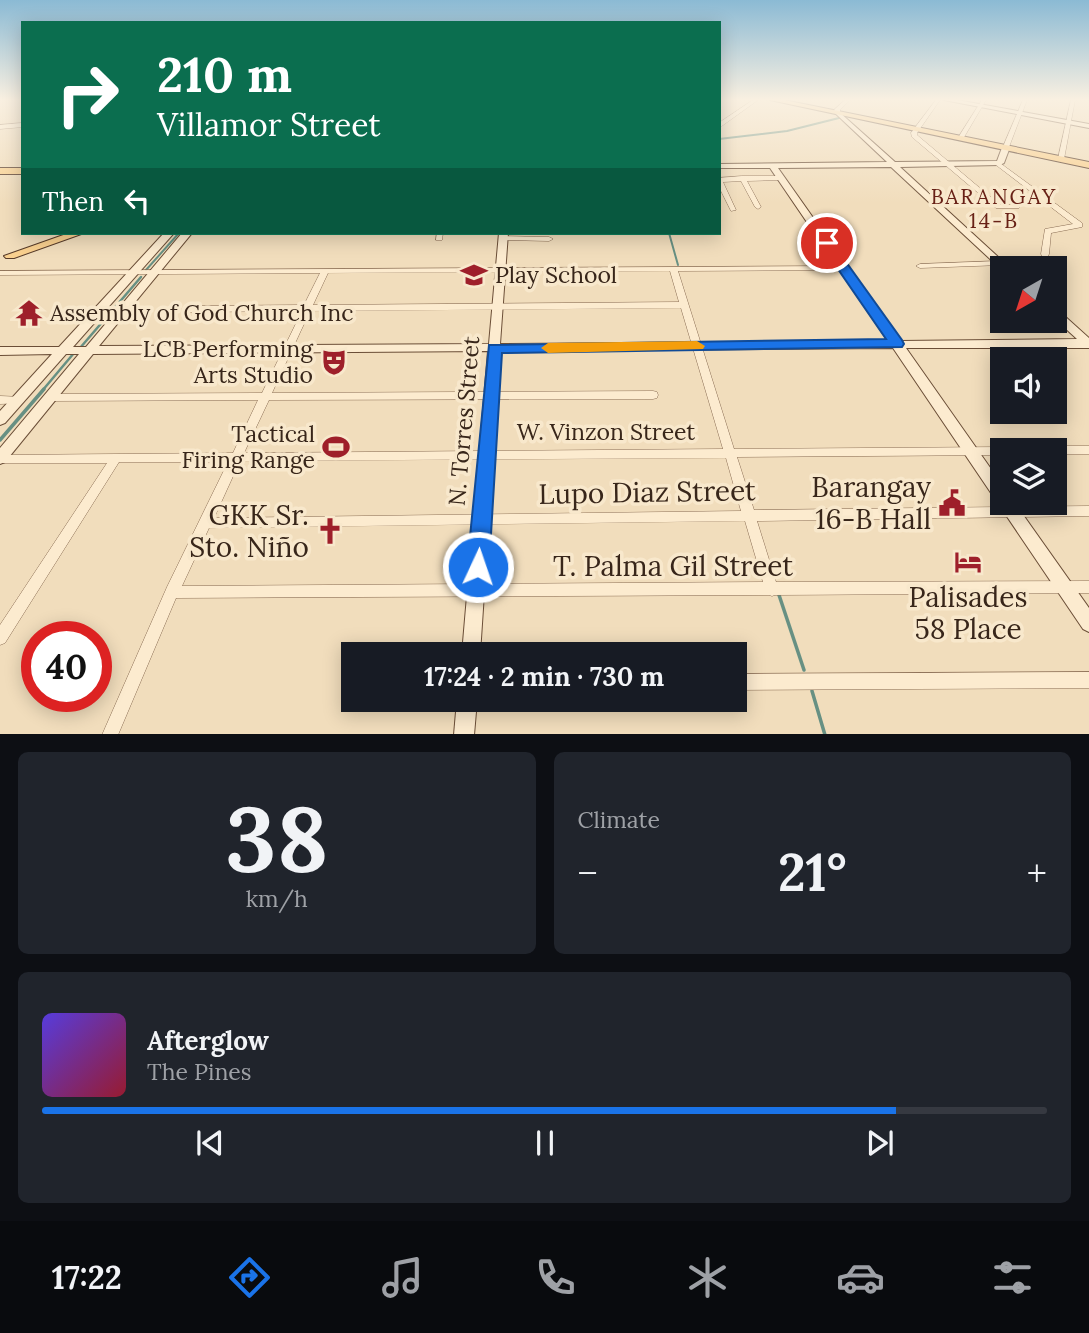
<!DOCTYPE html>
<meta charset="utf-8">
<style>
body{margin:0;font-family:Lora,serif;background:#20242c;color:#f1f3f6;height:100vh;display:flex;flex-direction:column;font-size:26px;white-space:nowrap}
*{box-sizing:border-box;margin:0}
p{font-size:23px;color:#9ea1a6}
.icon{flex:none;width:38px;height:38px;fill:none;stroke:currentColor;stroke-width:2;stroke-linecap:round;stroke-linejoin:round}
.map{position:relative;height:734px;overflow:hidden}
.drawer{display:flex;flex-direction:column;gap:18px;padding:18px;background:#0d0f14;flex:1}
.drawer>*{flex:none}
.top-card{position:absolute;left:21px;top:21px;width:700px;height:214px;border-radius:0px;box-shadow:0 4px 18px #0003;background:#0b6e4f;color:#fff;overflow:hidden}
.needle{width:46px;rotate:219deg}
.controls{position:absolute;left:990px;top:256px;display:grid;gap:14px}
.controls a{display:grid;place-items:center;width:77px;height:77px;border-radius:0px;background:#171b24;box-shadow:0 4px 18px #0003;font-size:35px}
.speed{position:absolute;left:21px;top:621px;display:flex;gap:14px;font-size:35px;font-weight:700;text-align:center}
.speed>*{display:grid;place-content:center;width:91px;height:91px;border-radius:50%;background:#171b24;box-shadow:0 4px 18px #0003;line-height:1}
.speed .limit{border:10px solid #d22;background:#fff;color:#111}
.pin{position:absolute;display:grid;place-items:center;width:60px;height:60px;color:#fff;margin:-30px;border:4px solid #fff;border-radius:50%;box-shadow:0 2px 7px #0007}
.me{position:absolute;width:77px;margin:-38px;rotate:3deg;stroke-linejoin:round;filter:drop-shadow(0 0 5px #0008)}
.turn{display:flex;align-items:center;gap:24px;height:147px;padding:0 21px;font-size:32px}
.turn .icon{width:91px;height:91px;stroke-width:2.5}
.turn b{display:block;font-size:49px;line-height:60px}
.then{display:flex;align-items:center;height:66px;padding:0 21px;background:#0003;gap:14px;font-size:26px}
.big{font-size:52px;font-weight:700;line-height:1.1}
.drawer .widget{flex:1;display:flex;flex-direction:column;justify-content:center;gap:10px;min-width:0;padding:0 24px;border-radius:10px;background:#20242c}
.drawer .dial{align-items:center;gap:0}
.dial b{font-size:91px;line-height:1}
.song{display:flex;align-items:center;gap:21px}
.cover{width:84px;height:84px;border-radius:10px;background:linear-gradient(135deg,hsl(250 70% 55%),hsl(350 70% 35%))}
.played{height:7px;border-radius:4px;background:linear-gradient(90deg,#1a73e8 85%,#363941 85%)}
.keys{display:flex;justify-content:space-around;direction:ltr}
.heat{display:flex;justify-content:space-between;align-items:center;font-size:38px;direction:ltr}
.drawer .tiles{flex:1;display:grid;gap:18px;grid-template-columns:1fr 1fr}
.widget:last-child{grid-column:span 2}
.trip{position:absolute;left:341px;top:642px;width:406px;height:70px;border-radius:0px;background:#171b24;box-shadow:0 4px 18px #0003;font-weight:700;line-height:70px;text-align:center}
.dock{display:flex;height:112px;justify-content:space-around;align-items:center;background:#090b0e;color:#9ea1a6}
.dock .icon{width:49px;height:49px}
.dock .selected{color:#1a73e8}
.dock b{font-size:32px;color:#f1f3f6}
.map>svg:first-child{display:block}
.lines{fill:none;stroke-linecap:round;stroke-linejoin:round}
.stream-far2{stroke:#679083;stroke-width:2}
.stream-far1{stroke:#679083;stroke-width:2.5}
.stream{stroke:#679083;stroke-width:3.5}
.street-casing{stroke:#8a6d54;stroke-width:1}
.secondary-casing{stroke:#6b4e37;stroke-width:2}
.primary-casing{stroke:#573b29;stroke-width:2}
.street{fill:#fcebcf;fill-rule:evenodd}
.secondary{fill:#fcebcf;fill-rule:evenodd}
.primary{fill:#f9d08f;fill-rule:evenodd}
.route{fill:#1a73e8;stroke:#114b97;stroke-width:2}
.slow{fill:#f59e0b}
.labels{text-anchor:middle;stroke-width:7;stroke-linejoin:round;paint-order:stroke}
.far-quarter-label{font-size:21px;letter-spacing:2px;fill:#682116;stroke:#f8e8cc}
.poi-label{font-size:23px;fill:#38261a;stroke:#f8e8cc;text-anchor:start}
.street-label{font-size:23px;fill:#38261a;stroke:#f8e8cc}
.near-poi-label{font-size:28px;fill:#38261a;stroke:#f8e8cc;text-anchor:end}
.near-street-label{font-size:28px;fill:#38261a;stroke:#f8e8cc}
</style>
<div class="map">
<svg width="1089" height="735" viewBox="0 0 1089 735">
<rect width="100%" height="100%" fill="#f1ddbc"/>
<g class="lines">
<!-- stream-far2 -->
<g class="stream-far2">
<path d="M719 139 787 131 839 118"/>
<path d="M669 233 678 265"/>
<path d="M146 270 179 233"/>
</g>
<!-- stream-far1 -->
<g class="stream-far1">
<path d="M80 348 141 277"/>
<path d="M42 391 74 353"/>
</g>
<!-- stream -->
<g class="stream">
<path d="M0 440 44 389"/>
<path d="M779 595 804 670"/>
<path d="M812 691 825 735"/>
</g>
<defs>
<g id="street">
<path d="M753 100H758L719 128V123Z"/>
<path d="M845 100H850L840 110V114H836L834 110Z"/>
<path d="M936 100H940L917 133V135L1000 205H1017L1020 207 1019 208H996L912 137 911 133Z"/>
<path d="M982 100H986L963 139H959L958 138Z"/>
<path d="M1023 100H1027L1009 147 1004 148 1003 147Z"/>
<path d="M1071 100H1075L1064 159 1061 161 1058 159Z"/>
<path d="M23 123V127L0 129V125Z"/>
<path d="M996 163H1000L1082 223V227L1051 233 1049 254 1048 256H1042L1041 254 1045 229 1073 224 996 165Z"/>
<path d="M742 176H781L784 178 781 180 747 181 761 207 758 209 755 207 741 181 723 182 736 210 731 211 719 187V178Z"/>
<path d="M437 233H443L442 240H436Z"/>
<path d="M500 236 549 237 553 239 549 241 503 240 499 238Z"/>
<path d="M999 261 1003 263 1002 265 920 268 916 266 920 264Z"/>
<path d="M844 266 848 268 847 270 678 271 734 449 1003 447 1008 450H1003V455L737 457 754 510 1089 506V516L757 521 776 582 1089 581V593L775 595 772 596 769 595 176 598 118 735H102L167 587 228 462H119L5 643 0 645V625L107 463H0V455L233 453 258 400 50 401 46 400 45 397 46 394 262 393 302 311 187 312 183 309 187 306 304 305 320 273 0 275V271ZM670 271 679 302 313 305 328 273ZM681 308 723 449 244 453 269 400 653 399 657 398 658 395 657 392 653 391 272 393 310 311ZM726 458 741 511 214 518 240 461ZM745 521 763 582 182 586 209 528Z"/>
<path d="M0 396 22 397 23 400 22 403 0 404Z"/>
<path d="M1055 446H1089V454H1055V450H1050L1051 447Z"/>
<path d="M1089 672V688L735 690V674Z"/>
</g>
<g id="secondary">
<path d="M944 100H957L1089 124V128Z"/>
<path d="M838 111 895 162 997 161 1003 145 1010 147 1004 163 1000 165 900 167 1008 266 1009 268H1003V271L891 167 778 168 900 341 1077 339 1055 319V310L1059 311 1089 338V348H906L1003 486V502H1014L1089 608V632L1083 629 893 348 500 351 480 654H462L488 351 93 354 5 462 0 464V448L79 354H66L5 423 0 425V411L52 354 0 355V347H59L164 233H174L73 347H86L182 233H192L99 346 489 344 499 233H508L500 344 888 341 770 168H719V164L887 162 836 114 835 113Z"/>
<path d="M457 700H477L474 735H454Z"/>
</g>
<g id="primary">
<path d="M770 100H784L1089 162V168Z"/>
<rect x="0" y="168" width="23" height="6"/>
<path d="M69 233H84L14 258H6L4 256Z"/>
</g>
</defs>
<!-- street casing -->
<use href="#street" class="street-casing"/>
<!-- secondary casing -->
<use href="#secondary" class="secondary-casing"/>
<!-- primary casing -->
<use href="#primary" class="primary-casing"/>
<!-- street -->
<use href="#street" class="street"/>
<!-- secondary -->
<use href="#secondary" class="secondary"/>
<!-- primary -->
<use href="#primary" class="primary"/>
</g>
<!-- sky -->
<linearGradient id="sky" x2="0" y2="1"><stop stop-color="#8bbad4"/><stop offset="0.49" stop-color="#f9f0e1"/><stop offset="1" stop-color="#f9f0e1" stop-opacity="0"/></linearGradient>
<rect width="1089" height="203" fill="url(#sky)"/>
<!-- route -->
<path class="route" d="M827 240 831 241 902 340 904 344 902 347 502 353 489 567 486 574 478 577 470 574 467 567 489 345 886 339 820 243Z"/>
<!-- slow -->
<path class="slow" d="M697 341 705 346 703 349 548 353 541 348 548 343Z"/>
<!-- icons -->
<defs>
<symbol id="school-bare" viewBox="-9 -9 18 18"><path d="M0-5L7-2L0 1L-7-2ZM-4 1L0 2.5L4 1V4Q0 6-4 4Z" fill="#9e1f2a" stroke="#f8e8cc" stroke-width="2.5" paint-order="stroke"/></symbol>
<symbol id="temple-bare" viewBox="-9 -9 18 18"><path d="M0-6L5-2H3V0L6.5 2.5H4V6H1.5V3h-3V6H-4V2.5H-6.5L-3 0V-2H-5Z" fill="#9e1f2a" stroke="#f8e8cc" stroke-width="2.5" paint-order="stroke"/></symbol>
<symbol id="theatre-bare" viewBox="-9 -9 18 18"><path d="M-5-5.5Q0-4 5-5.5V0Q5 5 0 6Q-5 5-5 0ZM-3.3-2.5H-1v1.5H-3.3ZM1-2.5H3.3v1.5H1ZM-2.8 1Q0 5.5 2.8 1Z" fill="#9e1f2a" stroke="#f8e8cc" stroke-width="2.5" paint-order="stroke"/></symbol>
<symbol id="stadium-bare" viewBox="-9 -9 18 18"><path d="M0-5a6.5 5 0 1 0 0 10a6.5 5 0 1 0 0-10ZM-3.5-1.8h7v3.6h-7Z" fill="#9e1f2a" stroke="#f8e8cc" stroke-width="2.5" paint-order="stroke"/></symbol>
<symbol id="civic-bare" viewBox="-9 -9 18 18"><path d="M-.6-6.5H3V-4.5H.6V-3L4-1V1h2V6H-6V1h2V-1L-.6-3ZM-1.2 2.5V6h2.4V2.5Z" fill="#9e1f2a" stroke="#f8e8cc" stroke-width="2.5" paint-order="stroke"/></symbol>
<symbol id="church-bare" viewBox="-9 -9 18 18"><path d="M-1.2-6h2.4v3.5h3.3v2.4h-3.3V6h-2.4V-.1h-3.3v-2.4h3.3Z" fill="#9e1f2a" stroke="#f8e8cc" stroke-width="2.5" paint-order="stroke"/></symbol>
<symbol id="hotel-bare" viewBox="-9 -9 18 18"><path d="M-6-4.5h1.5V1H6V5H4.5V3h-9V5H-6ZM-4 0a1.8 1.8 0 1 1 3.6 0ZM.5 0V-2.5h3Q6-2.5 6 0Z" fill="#9e1f2a" stroke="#f8e8cc" stroke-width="2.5" paint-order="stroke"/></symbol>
</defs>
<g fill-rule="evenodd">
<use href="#school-bare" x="455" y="256" width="38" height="38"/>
<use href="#temple-bare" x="10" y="294" width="38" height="38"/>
<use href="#theatre-bare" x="315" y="343" width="38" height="38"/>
<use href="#stadium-bare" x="317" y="428" width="38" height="38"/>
<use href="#civic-bare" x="933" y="484" width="38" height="38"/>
<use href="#church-bare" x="311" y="512" width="38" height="38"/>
<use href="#hotel-bare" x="949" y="543" width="38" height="38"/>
</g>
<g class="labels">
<!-- far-quarter labels -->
<g class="far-quarter-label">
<text x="994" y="204">BARANGAY<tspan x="994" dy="24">14-B</tspan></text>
</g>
<!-- poi labels -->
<g class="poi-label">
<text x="495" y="283">Play School</text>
<text x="50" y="321">Assembly of God Church Inc</text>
<text x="313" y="357" text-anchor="end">LCB Performing<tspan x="313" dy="26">Arts Studio</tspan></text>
<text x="315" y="442" text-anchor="end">Tactical<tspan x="315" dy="26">Firing Range</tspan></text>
</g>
<!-- street labels -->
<g class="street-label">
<text transform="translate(464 421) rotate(-85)" y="8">N. Torres Street</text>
<text x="606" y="440">W. Vinzon Street</text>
</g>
<!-- near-poi labels -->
<g class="near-poi-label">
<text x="931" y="497">Barangay<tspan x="931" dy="32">16-B Hall</tspan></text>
<text x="309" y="525">GKK Sr.<tspan x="309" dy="32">Sto. Niño</tspan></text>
<text x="968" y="607" text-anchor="middle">Palisades<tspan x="968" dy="32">58 Place</tspan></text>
</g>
<!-- near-street labels -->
<g class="near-street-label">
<text transform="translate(647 492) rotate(-1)" y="10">Lupo Diaz Street</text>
<text x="673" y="576">T. Palma Gil Street</text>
</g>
</g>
</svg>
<div class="controls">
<a><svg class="needle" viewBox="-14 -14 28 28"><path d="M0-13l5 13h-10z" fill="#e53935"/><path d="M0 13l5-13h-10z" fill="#9ea1a6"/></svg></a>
<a><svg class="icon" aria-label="sound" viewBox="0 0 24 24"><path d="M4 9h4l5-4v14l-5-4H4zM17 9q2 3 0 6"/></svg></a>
<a><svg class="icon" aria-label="layers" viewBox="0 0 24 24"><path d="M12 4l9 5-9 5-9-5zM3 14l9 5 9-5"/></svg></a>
</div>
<div class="speed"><div class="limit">40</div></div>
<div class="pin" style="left:827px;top:243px;background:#d93025"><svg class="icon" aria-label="arrive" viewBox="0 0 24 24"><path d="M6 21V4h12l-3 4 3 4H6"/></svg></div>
<svg class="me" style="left:478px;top:567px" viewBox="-20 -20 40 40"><circle r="17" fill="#1a73e8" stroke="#fff" stroke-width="3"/><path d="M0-11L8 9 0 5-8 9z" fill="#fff"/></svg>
<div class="trip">17:24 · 2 min · 730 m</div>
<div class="top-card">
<div class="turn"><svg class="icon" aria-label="right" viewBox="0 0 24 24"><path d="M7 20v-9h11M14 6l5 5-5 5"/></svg><div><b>210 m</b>Villamor Street</div></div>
<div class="then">Then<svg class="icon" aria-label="left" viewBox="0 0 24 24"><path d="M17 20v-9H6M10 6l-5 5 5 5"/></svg></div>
</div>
</div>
<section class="drawer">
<div class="tiles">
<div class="widget dial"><b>38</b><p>km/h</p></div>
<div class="widget"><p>Climate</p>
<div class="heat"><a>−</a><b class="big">21°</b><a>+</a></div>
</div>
<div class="widget">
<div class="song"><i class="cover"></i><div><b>Afterglow</b><p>The Pines</p></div></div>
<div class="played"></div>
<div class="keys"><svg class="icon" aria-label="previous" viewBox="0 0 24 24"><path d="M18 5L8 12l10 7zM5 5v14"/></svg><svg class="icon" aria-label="pause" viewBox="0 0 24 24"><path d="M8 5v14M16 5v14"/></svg><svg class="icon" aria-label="next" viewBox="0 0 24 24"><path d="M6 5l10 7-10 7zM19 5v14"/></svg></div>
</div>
</div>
</section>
<nav class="dock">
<b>17:22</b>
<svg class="icon selected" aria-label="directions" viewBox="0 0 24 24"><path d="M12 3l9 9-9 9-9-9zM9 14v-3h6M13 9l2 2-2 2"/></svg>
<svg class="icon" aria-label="music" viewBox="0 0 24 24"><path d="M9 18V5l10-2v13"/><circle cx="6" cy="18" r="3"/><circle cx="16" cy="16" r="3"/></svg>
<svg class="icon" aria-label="phone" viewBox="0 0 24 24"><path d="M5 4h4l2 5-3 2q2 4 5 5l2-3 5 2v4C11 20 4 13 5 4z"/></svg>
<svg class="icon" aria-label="climate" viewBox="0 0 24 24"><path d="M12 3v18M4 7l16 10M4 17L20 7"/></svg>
<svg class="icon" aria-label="car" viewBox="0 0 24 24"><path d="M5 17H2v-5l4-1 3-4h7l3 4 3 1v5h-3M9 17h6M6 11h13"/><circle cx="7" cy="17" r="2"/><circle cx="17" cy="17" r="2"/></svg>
<svg class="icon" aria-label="filters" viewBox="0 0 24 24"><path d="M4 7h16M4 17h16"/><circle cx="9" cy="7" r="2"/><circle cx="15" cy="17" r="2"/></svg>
</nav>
